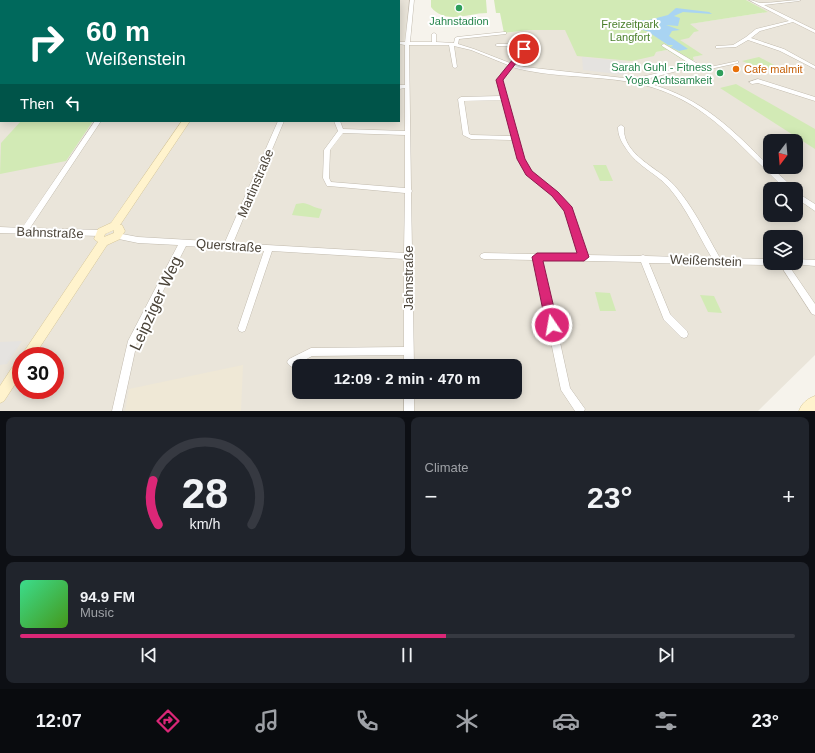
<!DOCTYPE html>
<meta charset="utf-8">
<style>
body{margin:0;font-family:Helvetica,sans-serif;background:#20242c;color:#f1f3f6;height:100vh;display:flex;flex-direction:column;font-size:15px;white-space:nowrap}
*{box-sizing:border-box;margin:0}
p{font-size:13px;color:#9ea1a6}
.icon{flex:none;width:22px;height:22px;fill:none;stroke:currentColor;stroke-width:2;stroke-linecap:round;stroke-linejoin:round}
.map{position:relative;height:411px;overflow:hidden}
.panel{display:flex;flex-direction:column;gap:6px;padding:6px;background:#0d0f14;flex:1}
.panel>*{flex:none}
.guide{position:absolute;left:0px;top:0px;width:400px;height:122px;box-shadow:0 2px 10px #0003;background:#00695c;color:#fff;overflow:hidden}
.needle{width:26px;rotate:196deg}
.controls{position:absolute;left:763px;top:134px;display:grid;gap:8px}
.controls a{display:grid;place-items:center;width:40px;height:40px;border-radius:8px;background:#171b24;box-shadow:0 2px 10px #0003;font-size:20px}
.speed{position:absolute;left:12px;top:347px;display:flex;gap:8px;font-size:20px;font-weight:700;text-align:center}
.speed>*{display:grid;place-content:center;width:52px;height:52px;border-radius:50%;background:#171b24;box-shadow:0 2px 10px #0003;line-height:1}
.speed .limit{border:6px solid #d22;background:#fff;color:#111}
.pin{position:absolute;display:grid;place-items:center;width:34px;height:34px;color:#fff;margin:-17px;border:2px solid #fff;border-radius:50%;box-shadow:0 1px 4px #0007}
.me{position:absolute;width:44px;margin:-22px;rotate:348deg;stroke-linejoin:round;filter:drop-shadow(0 0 3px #0008)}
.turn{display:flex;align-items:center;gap:14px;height:84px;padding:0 20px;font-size:18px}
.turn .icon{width:52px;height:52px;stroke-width:2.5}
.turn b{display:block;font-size:28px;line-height:34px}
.then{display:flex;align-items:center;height:38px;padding:0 20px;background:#0003;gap:8px;font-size:15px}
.big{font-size:30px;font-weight:700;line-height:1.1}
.panel .widget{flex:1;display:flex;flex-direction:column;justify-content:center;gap:6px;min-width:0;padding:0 14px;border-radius:8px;background:#20242c}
.panel .dial{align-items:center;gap:0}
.dial svg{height:104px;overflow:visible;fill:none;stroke:#363941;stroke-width:7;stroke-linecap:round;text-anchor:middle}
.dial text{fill:#f1f3f6;stroke:none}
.song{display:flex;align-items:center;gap:12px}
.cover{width:48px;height:48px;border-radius:6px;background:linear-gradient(135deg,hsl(150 70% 55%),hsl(100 70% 35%))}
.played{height:4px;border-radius:2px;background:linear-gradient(90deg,#db2777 55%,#363941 55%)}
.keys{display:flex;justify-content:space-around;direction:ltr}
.heat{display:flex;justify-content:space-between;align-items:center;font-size:22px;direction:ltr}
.panel .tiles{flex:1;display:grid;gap:6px;grid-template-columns:1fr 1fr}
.widget:last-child{grid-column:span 2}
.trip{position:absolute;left:292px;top:359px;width:230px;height:40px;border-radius:8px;background:#171b24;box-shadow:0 2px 10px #0003;font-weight:700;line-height:40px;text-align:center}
.tabs{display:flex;height:64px;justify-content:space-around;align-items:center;background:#090b0e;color:#9ea1a6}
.tabs .icon{width:28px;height:28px}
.tabs .selected{color:#db2777}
.tabs b{font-size:18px;color:#f1f3f6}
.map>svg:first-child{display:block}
.residential{fill:#eae5da;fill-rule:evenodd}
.education{fill:#efe8d6}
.green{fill:#d2eab5}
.parking{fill:#e5e3e0}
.water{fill:#a9d4f2}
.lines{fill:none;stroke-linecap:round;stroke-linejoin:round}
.street-casing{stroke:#c2bbae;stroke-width:1}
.secondary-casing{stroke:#d6c79b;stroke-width:1}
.street{fill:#fff;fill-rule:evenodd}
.secondary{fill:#fff3cd;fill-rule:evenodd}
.route{fill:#db2777;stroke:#8e194d}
.leisure-dot{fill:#2e9e5b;stroke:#fff;stroke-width:1.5}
.food-dot{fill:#e8710a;stroke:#fff;stroke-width:1.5}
.labels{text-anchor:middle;stroke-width:4;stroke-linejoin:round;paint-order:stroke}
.far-leisure-label{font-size:11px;fill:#27864d;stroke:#fff}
.far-park-label{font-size:11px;fill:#4a7f2a;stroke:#fff}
.far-food-label{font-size:11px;fill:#c56008;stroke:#fff;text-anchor:start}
.street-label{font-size:13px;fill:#4b4439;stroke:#fff}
.near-street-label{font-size:16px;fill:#4b4439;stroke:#fff}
</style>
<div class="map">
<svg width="815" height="411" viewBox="0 0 815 411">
<rect width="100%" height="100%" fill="#f6f3ec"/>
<!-- residential -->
<path class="residential" d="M0 0H414L409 45 456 46 459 39 529 30H565L656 52 667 50 686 62 694 60 693 57 702 55 679 40 689 24 767 12 746 0H815V355L758 411H0ZM1 1H399V121H1ZM770 141H796V167H770ZM770 189H796V215H770ZM770 237H796V263H770ZM21 356H55V390H21ZM299 366H515V392H299Z"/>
<!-- education -->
<path class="education" d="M243 365 241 411H125L129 389Z"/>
<!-- green -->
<g class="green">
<path d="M431 0H486L487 13C469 13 445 25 431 7Z"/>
<path d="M494 0H746L768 12 690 24 699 31 694 32 689 38 680 40 703 55 693 57 694 60 686 62 667 50 656 52 654 56 632 61 577 56 565 30H529L504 33 500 13H496Z"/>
<path d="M759 57 776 66 764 70 742 61Z"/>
<path d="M736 84 815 129V149L720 88Z"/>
<path d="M21 121H93L66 161 0 174 1 143Z"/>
<path d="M593 165H606L613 181H600Z"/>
<path d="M303 203C310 204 314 208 322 209L319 218 292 215 296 204Z"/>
<path d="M595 292 610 293 616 311H600Z"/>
<path d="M700 295 714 296 722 313 708 312Z"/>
</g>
<!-- parking -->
<g class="parking">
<path d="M582 57 626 62 625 75 583 70Z"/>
<path d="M22 341 7 364 0 365V342Z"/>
</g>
<!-- water -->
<path class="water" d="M676 8 709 12 712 14 683 12 674 16 680 18 678 26 666 25 680 30 672 31 669 36 688 49 679 51 670 47 673 46 672 45H668L647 31 638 29 630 24 633 20H649L668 15Z"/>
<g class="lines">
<defs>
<g id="street">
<rect x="335" y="0" width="4" height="1"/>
<path d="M410 0H414L410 42H432V34L434 33 436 34V42L454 43 455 38 457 37 504 32H506V34L459 39 458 44 474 49 510 63 521 50 512 46H497L495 45 497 44H513L526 49 514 64 525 67 633 79 692 65 662 46V45L664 44 698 64 710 67 738 61V63L710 69 696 66 639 81C695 94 725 122 765 162 774 171 786 179 793 189H786C735 143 704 95 630 82 592 75 550 78 512 67L502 80 524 159 531 171 557 192 570 207 586 255 640 256 643 255 646 256 712 258C698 235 687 209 670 189 656 172 638 168 625 147 621 141 618 135 618 127L621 125 624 127C622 155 659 168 674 185 693 206 706 234 720 258L770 259V263H773V264L770 265 649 263 670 314 687 331 688 334 687 337 684 338 681 337 664 320 641 262 542 260 570 388 585 409 584 411H575L561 390 534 260 484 259 481 258 480 256 481 254 484 253 578 255 565 210 553 196 527 175 518 159 513 140 471 139 463 135 458 99 461 97 501 96 496 80 508 65 471 50 454 46 457 67 455 68 453 67 449 45H409L411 189 412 191 411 193 414 366H404V355L312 356 292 367 289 365 287 362 289 359 311 348 404 347V259L272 251 246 328 245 331 242 332 239 331 238 328 264 251 186 246 137 342 122 411H112L128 341 178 245 138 243 114 238 113 236 114 234 117 233 138 237 225 242 278 121H284L233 243 404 253 405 193 329 186H327L323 178 324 150 338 131 334 121H340L343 129 405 131V88L399 89V85H405V45L399 44V42H405ZM502 100 512 136 472 135 469 134 464 101ZM343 133 405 135V188L331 182 329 178 330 150Z"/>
<path d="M749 0C754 0 757 3 761 3 774 3 788 0 801 0L799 1 764 5 815 30V33L793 22 760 31 751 38 784 49 815 66V69L780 51 748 40 736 47 716 48V46H718L733 45 746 37 756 29 789 21Z"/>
<rect x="0" y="5" width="1" height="2"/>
<rect x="0" y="22" width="1" height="2"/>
<rect x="0" y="43" width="1" height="2"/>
<rect x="0" y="59" width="1" height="3"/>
<path d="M758 79 815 97V101L758 83 752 84 749 82Z"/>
<path d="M1 97V101L0 102V98Z"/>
<path d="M95 121H101L30 228 100 230 103 231 104 233 103 235 100 236 0 233V227L22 228Z"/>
<path d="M796 192 815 204V211L796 198Z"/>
<path d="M796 259 815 260V266L793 264V263H796Z"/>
<path d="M779 263H787L815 304V315L812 314Z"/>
<rect x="404" y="392" width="10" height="19"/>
</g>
<g id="secondary">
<rect x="265" y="0" width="6" height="1"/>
<path d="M182 121H190L120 225H122L125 231 120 239 107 245 34 356H21L98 242 94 239 98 229 111 223ZM114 230V233L104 237 105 234Z"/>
<path d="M21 358V375L4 401 0 403V386L17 360Z"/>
<path d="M815 396V411H799C801 404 808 398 815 396Z"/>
</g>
</defs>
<!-- street casing -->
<use href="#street" class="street-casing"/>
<!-- secondary casing -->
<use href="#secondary" class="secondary-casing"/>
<!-- street -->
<use href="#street" class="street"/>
<!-- secondary -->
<use href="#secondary" class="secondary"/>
</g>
<!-- route -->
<path class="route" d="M522 48 527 49 503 80 525 159 532 171 558 192 572 207 589 257 584 261H543L558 325 556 329 552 331 548 329 546 325 532 257 537 253H577L564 211 552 196 526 175 517 159 496 80Z"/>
<!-- markers -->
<g class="leisure-dot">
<circle cx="459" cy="8" r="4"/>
<circle cx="720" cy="73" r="4"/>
</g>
<circle class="food-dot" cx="736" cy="69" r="4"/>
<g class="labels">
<!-- far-leisure labels -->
<g class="far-leisure-label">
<text x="459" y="25">Jahnstadion</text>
<text x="712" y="71" text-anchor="end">Sarah Guhl - Fitness<tspan x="712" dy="13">Yoga Achtsamkeit</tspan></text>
</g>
<!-- far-park labels -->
<g class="far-park-label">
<text x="630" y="28">Freizeitpark<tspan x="630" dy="13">Langfort</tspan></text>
</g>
<!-- far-food labels -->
<g class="far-food-label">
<text x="744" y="73">Cafe malmit</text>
</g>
<!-- street labels -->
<g class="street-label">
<text transform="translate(255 183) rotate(-67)" y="5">Martinstraße</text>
<text transform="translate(50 232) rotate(2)" y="5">Bahnstraße</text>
<text transform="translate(229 245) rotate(4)" y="5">Querstraße</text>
<text transform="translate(706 260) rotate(2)" y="5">Weißenstein</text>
<text transform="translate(408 278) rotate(-90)" y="5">Jahnstraße</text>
</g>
<!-- near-street labels -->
<g class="near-street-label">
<text transform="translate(155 303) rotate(-65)" y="6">Leipziger Weg</text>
</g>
</g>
</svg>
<div class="controls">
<a><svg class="needle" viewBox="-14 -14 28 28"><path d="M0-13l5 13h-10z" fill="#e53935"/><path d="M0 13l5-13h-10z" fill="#9ea1a6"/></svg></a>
<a><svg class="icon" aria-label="search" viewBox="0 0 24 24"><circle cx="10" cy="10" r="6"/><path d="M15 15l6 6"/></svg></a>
<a><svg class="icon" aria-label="layers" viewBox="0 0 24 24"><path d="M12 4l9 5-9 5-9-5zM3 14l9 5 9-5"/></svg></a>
</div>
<div class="speed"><div class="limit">30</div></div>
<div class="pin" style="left:524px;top:49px;background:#d93025"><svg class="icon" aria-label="arrive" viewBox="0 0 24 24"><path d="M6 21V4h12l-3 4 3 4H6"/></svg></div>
<svg class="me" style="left:552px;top:325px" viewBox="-20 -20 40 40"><circle r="17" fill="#db2777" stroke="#fff" stroke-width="3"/><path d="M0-11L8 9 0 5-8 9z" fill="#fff"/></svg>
<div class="trip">12:09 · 2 min · 470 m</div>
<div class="guide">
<div class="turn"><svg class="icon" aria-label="right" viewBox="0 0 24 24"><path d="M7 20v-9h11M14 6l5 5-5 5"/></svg><div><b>60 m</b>Weißenstein</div></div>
<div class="then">Then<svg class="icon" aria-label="left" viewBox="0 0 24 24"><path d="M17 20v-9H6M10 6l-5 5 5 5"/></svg></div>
</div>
</div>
<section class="panel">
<div class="tiles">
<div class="widget dial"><svg viewBox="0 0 100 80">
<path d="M14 69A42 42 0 1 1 86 69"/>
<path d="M14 69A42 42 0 0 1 10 35" stroke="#db2777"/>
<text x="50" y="56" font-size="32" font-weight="700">28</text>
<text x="50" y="72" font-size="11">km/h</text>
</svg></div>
<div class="widget"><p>Climate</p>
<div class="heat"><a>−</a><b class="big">23°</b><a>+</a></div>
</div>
<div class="widget">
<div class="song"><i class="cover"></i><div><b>94.9 FM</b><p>Music</p></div></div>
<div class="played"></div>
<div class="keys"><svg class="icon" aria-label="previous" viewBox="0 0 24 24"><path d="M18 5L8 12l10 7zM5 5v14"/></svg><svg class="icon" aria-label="pause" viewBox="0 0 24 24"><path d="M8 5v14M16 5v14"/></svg><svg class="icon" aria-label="next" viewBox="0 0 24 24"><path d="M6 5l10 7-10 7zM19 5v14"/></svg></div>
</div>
</div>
</section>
<nav class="tabs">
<b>12:07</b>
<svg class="icon selected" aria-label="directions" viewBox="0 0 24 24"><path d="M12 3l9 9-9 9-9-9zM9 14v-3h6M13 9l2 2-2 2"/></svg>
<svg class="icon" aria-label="music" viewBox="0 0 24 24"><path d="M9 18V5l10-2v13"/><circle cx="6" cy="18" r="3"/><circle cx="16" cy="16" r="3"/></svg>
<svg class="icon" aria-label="phone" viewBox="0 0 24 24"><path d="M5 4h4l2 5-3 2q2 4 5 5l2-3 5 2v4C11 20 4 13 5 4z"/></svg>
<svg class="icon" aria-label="climate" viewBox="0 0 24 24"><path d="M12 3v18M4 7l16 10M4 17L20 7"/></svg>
<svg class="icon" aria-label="car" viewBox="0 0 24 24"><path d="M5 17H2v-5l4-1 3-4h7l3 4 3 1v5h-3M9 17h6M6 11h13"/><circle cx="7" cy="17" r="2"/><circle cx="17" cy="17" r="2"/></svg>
<svg class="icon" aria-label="filters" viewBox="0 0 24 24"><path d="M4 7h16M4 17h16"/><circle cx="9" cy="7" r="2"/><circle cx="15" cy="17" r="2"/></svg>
<b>23°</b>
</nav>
